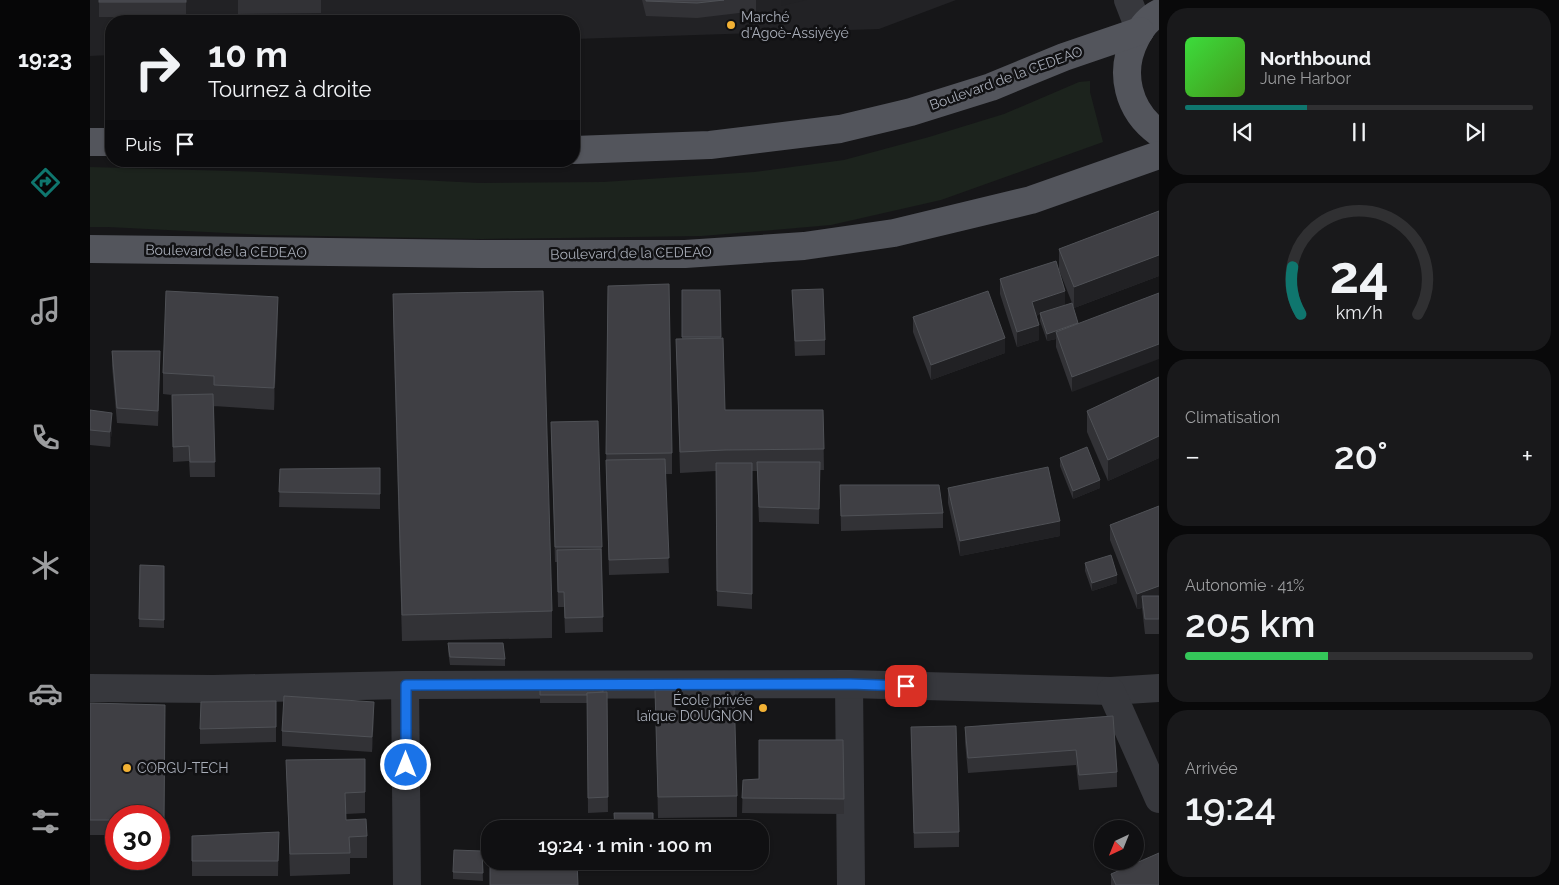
<!DOCTYPE html>
<html lang="fr">
<meta charset="utf-8">
<style>
body{margin:0;font-family:Raleway,sans-serif;background:#19191b;color:#f1f3f6;height:100vh;display:flex;flex-direction:column;font-size:19px;white-space:nowrap}
*{box-sizing:border-box;margin:0}
p{font-size:16px;color:#9c9d9f}
.icon{flex:none;width:28px;height:28px;fill:none;stroke:currentColor;stroke-width:2;stroke-linecap:round;stroke-linejoin:round}
.map{position:relative;flex:1;overflow:hidden}
.panel{display:flex;flex-direction:column;gap:8px;padding:8px;background:#09090a;width:400px}
.panel>*{flex:none}
.hud{position:absolute;left:15px;top:15px;width:475px;height:152px;border-radius:20px;box-shadow:0 1px 4px #0004,0 0 0 1px #303032;background:#101012;color:#f1f3f6;overflow:hidden}
.needle{width:32px;rotate:223deg}
.buttons{position:absolute;left:1004px;top:820px;display:grid;gap:10px}
.buttons a{display:grid;place-items:center;width:50px;height:50px;border-radius:50%;background:#101012;box-shadow:0 1px 4px #0004,0 0 0 1px #303032;font-size:25px}
.speed{position:absolute;left:15px;top:805px;display:flex;gap:10px;font-size:25px;font-weight:700;text-align:center}
.speed>*{display:grid;place-content:center;width:65px;height:65px;border-radius:50%;background:#101012;box-shadow:0 1px 4px #0004,0 0 0 1px #303032;line-height:1}
.speed .limit{border:8px solid #d22;background:#fff;color:#111}
.pin{position:absolute;display:grid;place-items:center;width:42px;height:42px;color:#fff;margin:-21px;border-radius:10px;box-shadow:0 2px 8px #0006}
.me{position:absolute;width:55px;margin:-28px;rotate:0deg;stroke-linejoin:round;filter:drop-shadow(0 0 4px #0008)}
.turn{display:flex;align-items:center;gap:18px;height:105px;padding:0 20px;font-size:22px}
.turn .icon{width:65px;height:65px;stroke-width:2.5}
.turn b{display:block;font-size:35px;line-height:42px}
.then{display:flex;align-items:center;height:48px;padding:0 20px;background:#0003;gap:10px;font-size:19px}
.big{font-size:38px;font-weight:600;line-height:1.1}
.panel .tile{flex:1;display:flex;flex-direction:column;justify-content:center;gap:8px;min-width:0;padding:0 18px;border-radius:20px;background:#19191b}
.panel .dial{align-items:center;gap:0}
.dial svg{height:130px;overflow:visible;fill:none;stroke:#303032;stroke-width:7;stroke-linecap:round;text-anchor:middle}
.dial text{fill:#f1f3f6;stroke:none}
.song{display:flex;align-items:center;gap:15px}
.cover{width:60px;height:60px;border-radius:8px;background:linear-gradient(135deg,hsl(120 70% 55%),hsl(100 70% 35%))}
.played{height:5px;border-radius:2px;background:linear-gradient(90deg,#0f766e 35%,#303032 35%)}
.keys{display:flex;justify-content:space-around;direction:ltr}
.heat{display:flex;justify-content:space-between;align-items:center;font-size:28px;direction:ltr}
.charge{height:8px;border-radius:4px;background:linear-gradient(90deg,#34c759 41%,#303032 0)}
.trip{position:absolute;left:391px;top:820px;width:288px;height:50px;border-radius:20px;background:#101012;box-shadow:0 1px 4px #0004,0 0 0 1px #303032;font-weight:600;line-height:50px;text-align:center}
main{display:flex;flex:1;min-height:0}
.tabs{display:flex;flex-direction:column;width:90px;justify-content:space-around;align-items:center;background:#060607;color:#9c9d9f}
.tabs .icon{width:35px;height:35px}
.tabs .current{color:#0f766e}
.tabs b{font-size:22px;color:#f1f3f6}
.map>svg:first-child{display:block}
.built{fill:#222225}
.green{fill:#1c231d}
.lines{fill:none;stroke-linecap:round;stroke-linejoin:round}
.minor{stroke:#37383d;stroke-width:28}
.tertiary{stroke:#37383d;stroke-width:28}
.primary{stroke:#53555c;stroke-width:28}
.wall{fill:#323236}
.shaded-wall{fill:#212124}
.building{fill:#3f3f44;stroke:#4f5156}
.route-casing{stroke:#114b97;stroke-width:12}
.route{stroke:#1a73e8;stroke-width:9}
.poi-dot{fill:#f2b134;stroke:#111113;stroke-width:2}
.labels{text-anchor:middle;stroke-width:5;stroke-linejoin:round;paint-order:stroke}
.poi-label{font-size:14px;fill:#a8adb8;stroke:#111113;text-anchor:start}
.street-label{font-size:14px;fill:#a8adb8;stroke:#111113}
</style>
<main>
<nav class="tabs">
<b>19:23</b>
<svg class="icon current" aria-label="directions" viewBox="0 0 24 24"><path d="M12 3l9 9-9 9-9-9zM9 14v-3h6M13 9l2 2-2 2"/></svg>
<svg class="icon" aria-label="music" viewBox="0 0 24 24"><path d="M9 18V5l10-2v13"/><circle cx="6" cy="18" r="3"/><circle cx="16" cy="16" r="3"/></svg>
<svg class="icon" aria-label="phone" viewBox="0 0 24 24"><path d="M5 4h4l2 5-3 2q2 4 5 5l2-3 5 2v4C11 20 4 13 5 4z"/></svg>
<svg class="icon" aria-label="climate" viewBox="0 0 24 24"><path d="M12 3v18M4 7l16 10M4 17L20 7"/></svg>
<svg class="icon" aria-label="car" viewBox="0 0 24 24"><path d="M5 17H2v-5l4-1 3-4h7l3 4 3 1v5h-3M9 17h6M6 11h13"/><circle cx="7" cy="17" r="2"/><circle cx="17" cy="17" r="2"/></svg>
<svg class="icon" aria-label="filters" viewBox="0 0 24 24"><path d="M4 7h16M4 17h16"/><circle cx="9" cy="7" r="2"/><circle cx="15" cy="17" r="2"/></svg>
</nav>
<div class="map">
<svg width="1069" height="885" viewBox="0 0 1069 885">
<rect width="100%" height="100%" fill="#161618"/>
<!-- built -->
<path class="built" d="M0 0H866L789 29 484 39V21H21V55L0 56Z"/>
<!-- green -->
<path class="green" d="M1000 81V92L1013 142 851 200 741 225 612 236 392 239 176 235 18 227H0V167L172 172 389 183 513 182 664 172 754 160 839 137 914 114 989 82Z"/>
<g class="lines">
<!-- minor -->
<g class="minor">
<path d="M759 684 761 885"/>
<path d="M315 685 317 885"/>
<path d="M0 688 123 689 315 685 759 684 1021 691 1069 688"/>
<path d="M1021 691 1069 799"/>
</g>
<!-- tertiary -->
<path class="tertiary" d="M1038 0 1050 31"/>
<!-- primary -->
<g class="primary">
<path d="M1069 13C1059 18 1051 28 1046 38 1028 72 1038 111 1069 133"/>
<path d="M0 142H21"/>
<path d="M484 150 620 145 750 129 821 112 901 87 974 57 1050 31"/>
<path d="M0 249 391 254H595L714 246 804 233 941 200 1069 155"/>
</g>
</g>
<!-- wall -->
<g class="wall">
<rect x="9" y="0" width="87" height="17"/>
<path d="M148 0H231V13L148 14Z"/>
<path d="M552 0H666V11L607 18 556 16Z"/>
<path d="M1069 211V276L984 308 969 270V249Z"/>
<path d="M910 279 975 305 988 323 982 392 966 347V339L957 341 950 321V314L946 316 949 340 927 347 910 294Z"/>
<path d="M518 286 582 453V474H575L579 573 519 575 516 475Z"/>
<path d="M592 290H630L631 338 635 410H733L734 470H730L729 524 669 522 667 471H662V609L627 606 626 471 590 473 586 339H592Z"/>
<path d="M702 290 735 340V355L705 356Z"/>
<path d="M303 294 462 611V638L312 641 303 320Z"/>
<path d="M823 317 915 353 841 380 823 332Z"/>
<path d="M188 318 184 410 124 406V397L125 477H100L99 461 83 462 82 395 73 394V373Z"/>
<path d="M22 351 70 366 68 426 27 423 22 366Z"/>
<path d="M1069 377V458L1018 481 997 432V411Z"/>
<path d="M0 410 22 428 20 447 0 445Z"/>
<path d="M461 422 512 547 513 632 475 633 474 607H468L467 562H465Z"/>
<path d="M970 458 1010 488 983 499 970 466Z"/>
<path d="M190 469 290 494V509L189 507Z"/>
<path d="M750 485 853 513V528L751 531Z"/>
<path d="M858 488 970 536 870 556 858 503Z"/>
<path d="M1069 506V634H1055L1052 608 1047 609 1020 540V525Z"/>
<path d="M995 563 1027 583 1002 591 995 571Z"/>
<path d="M50 565 74 566V628L49 627Z"/>
<path d="M358 643 415 659V666L360 665 358 651Z"/>
<path d="M450 680 513 692H517L518 812 498 813 497 703H450Z"/>
<path d="M610 689 647 796V817L568 818 565 690 585 711 610 710Z"/>
<path d="M186 701V742L110 744V729Z"/>
<path d="M0 703 75 705 74 836H69V816H26V835H0Z"/>
<path d="M1023 716 1027 772V787L989 790 986 765 878 773 875 742V727Z"/>
<path d="M284 717 282 752 192 746V731Z"/>
<path d="M821 727 869 832V847L824 848Z"/>
<path d="M753 740 754 814 652 813 653 780 669 779Z"/>
<path d="M275 759V813L256 814V820L277 836V858H260V874L200 876 196 760Z"/>
<path d="M189 832 188 876H102V836Z"/>
<path d="M392 851 393 881 363 879V872Z"/>
<path d="M1021 874 1069 885H1021Z"/>
</g>
<!-- shaded-wall -->
<g class="shaded-wall">
<path d="M691 0H717L691 6Z"/>
<path d="M1069 255V276L984 308V287Z"/>
<path d="M975 291V306L942 317V302Z"/>
<path d="M188 297V318L184 410V388Z"/>
<path d="M988 324 966 332V339L957 341V334Z"/>
<path d="M949 325V340L927 347V332Z"/>
<path d="M915 338V353L841 380V365Z"/>
<path d="M1069 344V359L982 392V377Z"/>
<path d="M22 413V428L20 447V432Z"/>
<path d="M1069 436V458L1018 481V460Z"/>
<path d="M1010 480V488L983 499V491Z"/>
<path d="M970 521V536L870 556V541Z"/>
<path d="M1027 575V583L1002 591V583Z"/>
<path d="M1069 586V601L1052 596V608L1047 609V594Z"/>
<path d="M284 702V717L282 752V737Z"/>
</g>
<!-- building -->
<g class="building">
<rect x="9" y="0" width="87" height="2"/>
<path d="M556 0H634L607 3 556 1Z"/>
<path d="M1069 211V255L984 287 969 249Z"/>
<path d="M966 261 975 291 942 302 949 325 927 332 910 279Z"/>
<path d="M579 284 582 453 516 454 518 286Z"/>
<path d="M733 289 735 340 705 341 702 290Z"/>
<path d="M592 290H630L631 337H592Z"/>
<path d="M76 291 188 297 184 388 124 385V376L73 373Z"/>
<path d="M453 291 462 611 312 615 303 294Z"/>
<path d="M898 291 915 338 841 365 823 317Z"/>
<path d="M1069 293V344L982 377 966 332Z"/>
<path d="M982 303 988 323 957 334 950 313Z"/>
<path d="M633 338 635 410H733L734 449 635 450 590 452 586 339Z"/>
<path d="M22 351H70L68 411 27 408Z"/>
<path d="M1069 377V436L1018 460 997 411Z"/>
<path d="M123 394 125 462H100L99 446 83 447 82 395Z"/>
<path d="M0 410 22 413 20 432 0 430Z"/>
<path d="M508 421 512 547H465L461 422Z"/>
<path d="M997 447 1010 480 983 491 970 458Z"/>
<path d="M575 459 579 558 519 560 516 460Z"/>
<path d="M667 462H730L729 509 669 507Z"/>
<path d="M626 463H662V594L627 591Z"/>
<path d="M958 467 970 521 870 541 858 488Z"/>
<path d="M290 468V494L189 492 190 469Z"/>
<path d="M750 485H849L853 513 751 516Z"/>
<path d="M1069 506V586L1047 594 1020 525Z"/>
<path d="M511 549 513 617 475 618 474 592H468L467 550Z"/>
<path d="M1021 555 1027 575 1002 583 995 563Z"/>
<path d="M50 565 74 566V620L49 619Z"/>
<path d="M1052 596H1069V619H1055Z"/>
<path d="M358 643H413L415 659 360 657Z"/>
<path d="M450 680H513V692L497 693V695H450Z"/>
<path d="M644 688 647 796 568 797 565 690H585V711L611 710 610 689Z"/>
<path d="M517 692 518 797 498 798 497 693Z"/>
<path d="M194 696 284 702 282 737 192 731Z"/>
<path d="M186 701V727L110 729 111 702Z"/>
<path d="M0 703 75 705 74 821H69V816H26V820H0Z"/>
<path d="M1023 716 1027 772 989 775 986 750 878 758 875 727Z"/>
<path d="M866 726 869 832 824 833 821 727Z"/>
<path d="M669 740H753L754 799 652 798 653 780 669 779Z"/>
<path d="M275 759V792L255 793 256 820 276 819 277 836 259 837 260 853 200 854 196 760Z"/>
<path d="M524 813H563V829H525Z"/>
<path d="M189 832 188 861H102V836Z"/>
<path d="M400 847V861H487L488 885H400Z"/>
<path d="M364 850 392 851 393 873 363 872Z"/>
<path d="M1069 853V885H1026L1021 874Z"/>
</g>
<g class="lines">
<defs>
<path id="route" d="M316 765V685L760 684 816 686"/>
</defs>
<!-- route casing -->
<use href="#route" class="route-casing"/>
<!-- route -->
<use href="#route" class="route"/>
</g>
<!-- markers -->
<g class="poi-dot">
<circle cx="641" cy="25" r="5"/>
<circle cx="673" cy="708" r="5"/>
<circle cx="37" cy="768" r="5"/>
</g>
<g class="labels">
<!-- poi labels -->
<g class="poi-label">
<text x="651" y="22">Marché<tspan x="651" dy="16">d'Agoè-Assiyéyé</tspan></text>
<text x="663" y="705" text-anchor="end">École privée<tspan x="663" dy="16">laïque DOUGNON</tspan></text>
<text x="47" y="773">CORGU-TECH</text>
</g>
<!-- street labels -->
<g class="street-label">
<text transform="translate(916 78) rotate(-20)" y="5">Boulevard de la CEDEAO</text>
<text transform="translate(136 251) rotate(1)" y="5">Boulevard de la CEDEAO</text>
<text transform="translate(541 253) rotate(-1)" y="5">Boulevard de la CEDEAO</text>
</g>
</g>
</svg>
<div class="buttons">
<a><svg class="needle" viewBox="-14 -14 28 28"><path d="M0-13l5 13h-10z" fill="#e53935"/><path d="M0 13l5-13h-10z" fill="#9c9d9f"/></svg></a>
</div>
<div class="speed"><div class="limit">30</div></div>
<div class="pin" style="left:816px;top:686px;background:#d93025"><svg class="icon" aria-label="arrive" viewBox="0 0 24 24"><path d="M6 21V4h12l-3 4 3 4H6"/></svg></div>
<svg class="me" style="left:316px;top:765px" viewBox="-20 -20 40 40"><circle r="17" fill="#1a73e8" stroke="#fff" stroke-width="3"/><path d="M0-11L8 9 0 5-8 9z" fill="#fff"/></svg>
<div class="trip">19:24 · 1 min · 100 m</div>
<div class="hud">
<div class="turn"><svg class="icon" aria-label="right" viewBox="0 0 24 24"><path d="M7 20v-9h11M14 6l5 5-5 5"/></svg><div><b>10 m</b>Tournez à droite</div></div>
<div class="then">Puis<svg class="icon" aria-label="arrive" viewBox="0 0 24 24"><path d="M6 21V4h12l-3 4 3 4H6"/></svg></div>
</div>
</div>
<section class="panel">
<div class="tile">
<div class="song"><i class="cover"></i><div><b>Northbound</b><p>June Harbor</p></div></div>
<div class="played"></div>
<div class="keys"><svg class="icon" aria-label="previous" viewBox="0 0 24 24"><path d="M18 5L8 12l10 7zM5 5v14"/></svg><svg class="icon" aria-label="pause" viewBox="0 0 24 24"><path d="M8 5v14M16 5v14"/></svg><svg class="icon" aria-label="next" viewBox="0 0 24 24"><path d="M6 5l10 7-10 7zM19 5v14"/></svg></div>
</div>
<div class="tile dial"><svg viewBox="0 0 100 80">
<path d="M14 69A42 42 0 1 1 86 69"/>
<path d="M14 69A42 42 0 0 1 9 40" stroke="#0f766e"/>
<text x="50" y="56" font-size="32" font-weight="700">24</text>
<text x="50" y="72" font-size="11">km/h</text>
</svg></div>
<div class="tile"><p>Climatisation</p>
<div class="heat"><a>−</a><b class="big">20°</b><a>+</a></div>
</div>
<div class="tile"><p>Autonomie · 41%</p><b class="big">205 km</b><div class="charge"></div></div>
<div class="tile"><p>Arrivée</p><b class="big">19:24</b></div>
</section>
</main>
